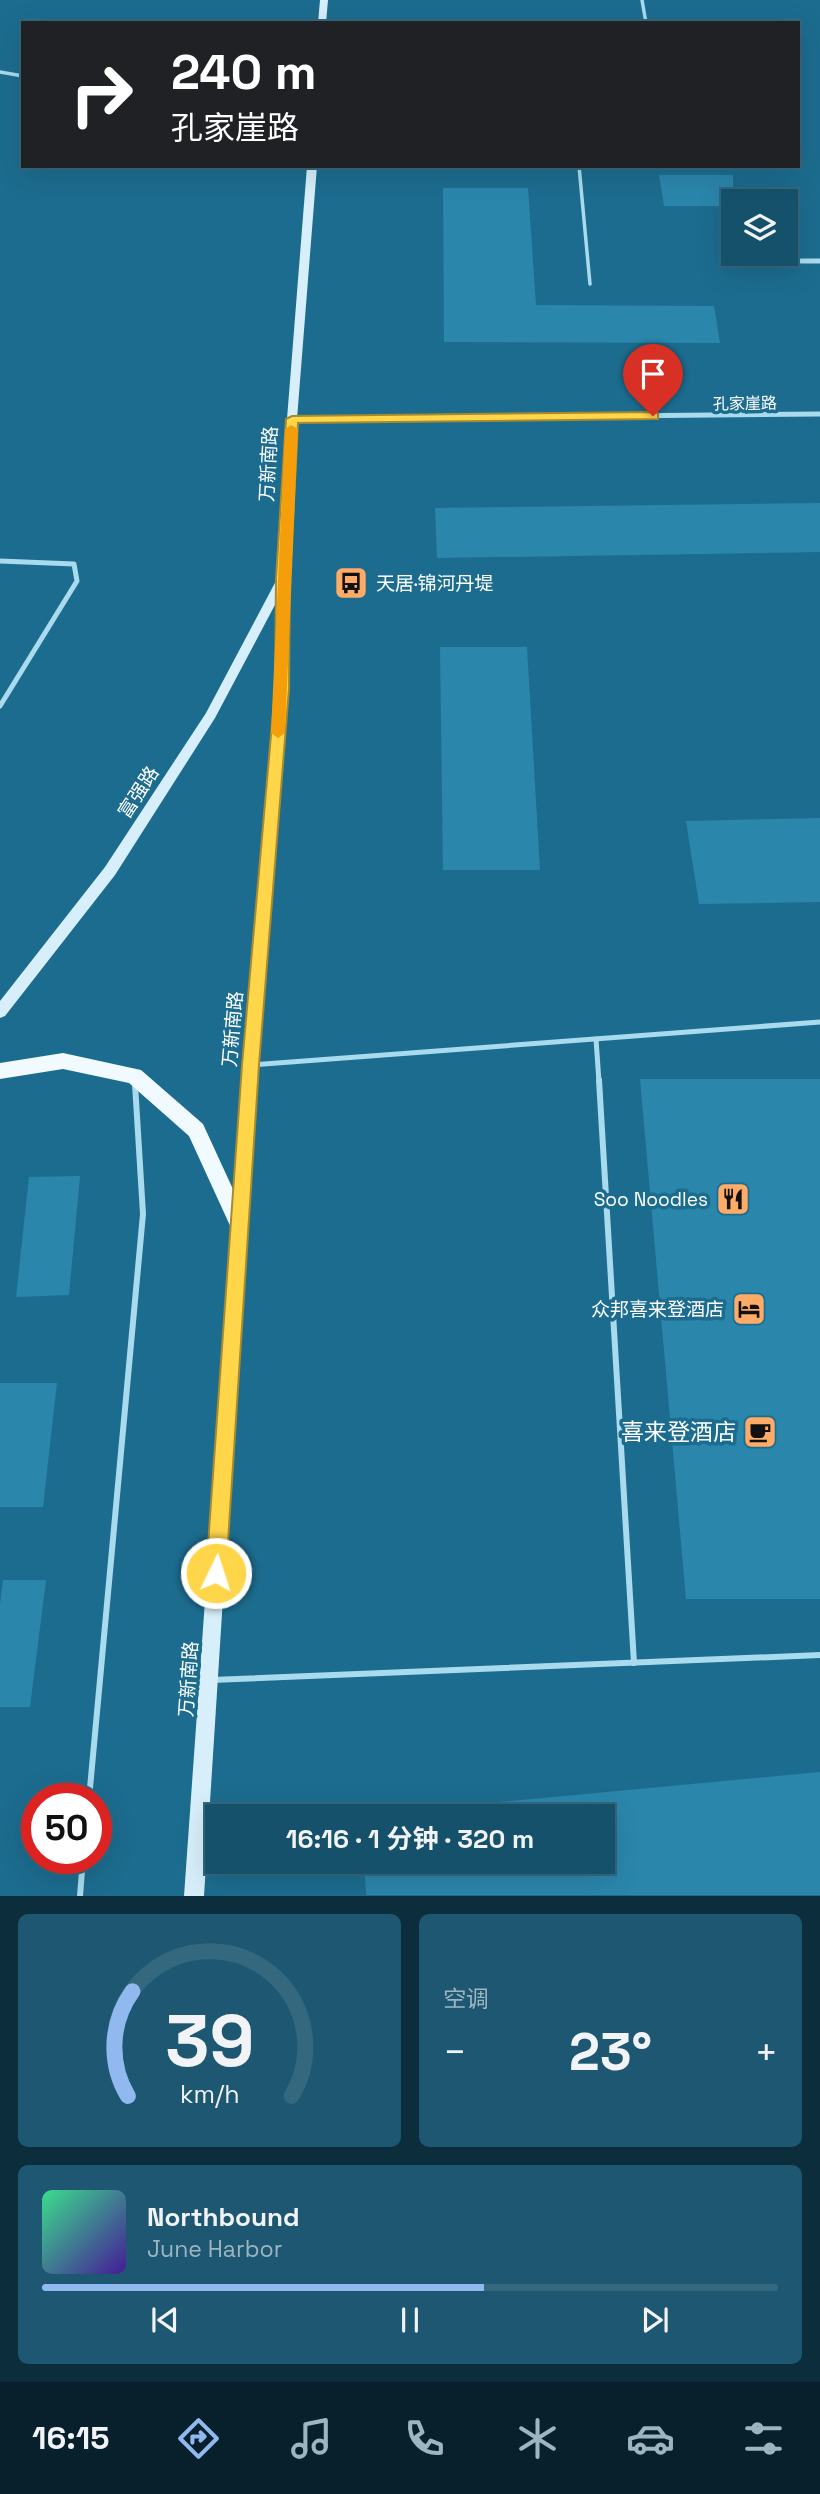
<!DOCTYPE html>
<html lang="zh">
<meta charset="utf-8">
<style>
body{margin:0;font-family:"Space Grotesk","Noto Sans SC",sans-serif;background:#1e5771;color:#f1f3f6;height:100vh;display:flex;flex-direction:column;font-size:26px;white-space:nowrap}
*{box-sizing:border-box;margin:0}
p{font-size:23px;color:#9db5c1}
.icon{flex:none;width:38px;height:38px;fill:none;stroke:currentColor;stroke-width:2;stroke-linecap:round;stroke-linejoin:round}
.map{position:relative;height:1896px;overflow:hidden}
.sheet{display:flex;flex-direction:column;gap:18px;padding:18px;background:#0c2d3b;flex:1}
.sheet>*{flex:none}
.hud{position:absolute;left:21px;top:21px;width:779px;height:147px;border-radius:0px;box-shadow:0 7px 28px #0002,0 0 0 2px #34687e;background:#202124;color:#fff;overflow:hidden}
.buttons{position:absolute;left:721px;top:189px;display:grid;gap:14px}
.buttons a{display:grid;place-items:center;width:77px;height:77px;border-radius:0px;background:#15516b;box-shadow:0 7px 28px #0002,0 0 0 2px #34687e;font-size:35px}
.speed{position:absolute;left:21px;top:1783px;display:flex;gap:14px;font-size:35px;font-weight:700;text-align:center}
.speed>*{display:grid;place-content:center;width:91px;height:91px;border-radius:50%;background:#15516b;box-shadow:0 7px 28px #0002,0 0 0 2px #34687e;line-height:1}
.speed .limit{border:10px solid #d22;background:#fff;color:#111}
.pin{position:absolute;display:grid;place-items:center;width:60px;height:60px;color:#fff;margin:-72px -30px;border-radius:50% 50% 50% 0;rotate:-45deg;box-shadow:0 0 7px #0007}
.pin .icon{rotate:45deg}
.me{position:absolute;width:77px;margin:-38px;rotate:4deg;stroke-linejoin:round;filter:drop-shadow(0 0 5px #0008)}
.turn{display:flex;align-items:center;gap:24px;height:147px;padding:0 35px;font-size:32px}
.turn .icon{width:91px;height:91px;stroke-width:2.5}
.turn b{display:block;font-size:49px;line-height:60px}
.big{font-size:52px;font-weight:700;line-height:1.1}
.sheet .widget{flex:1;display:flex;flex-direction:column;justify-content:center;gap:10px;min-width:0;padding:0 24px;border-radius:10px;background:#1e5771}
.sheet .dial{align-items:center;gap:0}
.dial svg{height:182px;overflow:visible;fill:none;stroke:#34687e;stroke-width:7;stroke-linecap:round;text-anchor:middle}
.dial text{fill:#f1f3f6;stroke:none}
.song{display:flex;align-items:center;gap:21px}
.cover{width:84px;height:84px;border-radius:10px;background:linear-gradient(135deg,hsl(150 70% 55%),hsl(260 70% 35%))}
.played{height:7px;border-radius:4px;background:linear-gradient(90deg,#90b9f0 60%,#34687e 60%)}
.keys{display:flex;justify-content:space-around;direction:ltr}
.heat{display:flex;justify-content:space-between;align-items:center;font-size:38px;direction:ltr}
.sheet .tiles{flex:1;display:grid;gap:18px;grid-template-columns:1fr 1fr}
.widget:last-child{grid-column:span 2}
.trip{position:absolute;left:205px;top:1804px;width:410px;height:70px;border-radius:0px;background:#15516b;box-shadow:0 7px 28px #0002,0 0 0 2px #34687e;font-weight:700;line-height:70px;text-align:center}
.menu{display:flex;height:112px;justify-content:space-around;align-items:center;background:#08202b;color:#9db5c1}
.menu .icon{width:49px;height:49px}
.menu .selected{color:#90b9f0}
.menu b{font-size:32px;color:#f1f3f6}
.map>svg:first-child{display:block}
.building{fill:#2b86ac}
.lines{fill:none;stroke-linecap:round;stroke-linejoin:round}
.lane-far2{stroke:#a9daee;stroke-width:3.5}
.lane-far1{stroke:#a9daee;stroke-width:5}
.lane{stroke:#a9daee;stroke-width:6}
.street{stroke:#a9daee;stroke-width:5}
.secondary{fill:#d6effa;fill-rule:evenodd}
.primary{fill:#f0faff;fill-rule:evenodd}
.route{fill:#ffd54a;stroke:#a68a30;stroke-width:2}
.slow{fill:#f59e0b}
.labels{text-anchor:middle;stroke-width:7;stroke-linejoin:round;paint-order:stroke}
.far-street-label{font-size:16px;fill:#fff;stroke:#1c6c8f}
.street-label{font-size:19px;fill:#fff;stroke:#1c6c8f}
.poi-label{font-size:19px;fill:#fff;stroke:#1c6c8f;text-anchor:end}
.near-poi-label{font-size:23px;fill:#fff;stroke:#1c6c8f;text-anchor:end}
</style>
<div class="map">
<svg width="820" height="1896" viewBox="0 0 820 1896">
<rect width="100%" height="100%" fill="#1c6c8f"/>
<!-- building -->
<g class="building">
<path d="M659 175H733V206H664Z"/>
<path d="M443 188H528L536 305 714 306 720 343 444 342Z"/>
<path d="M820 503V552L437 558 435 508Z"/>
<path d="M440 647H527L540 870H443Z"/>
<path d="M820 818V902L699 904 686 821Z"/>
<path d="M640 1079H820V1599H686Z"/>
<path d="M80 1176 69 1295 16 1297 29 1177Z"/>
<path d="M0 1383H57L43 1507H0Z"/>
<path d="M3 1580H46L30 1707H0V1604Z"/>
<path d="M820 1772V1895H366L364 1862H602V1816L361 1815Z"/>
</g>
<g class="lines">
<!-- lane-far2 -->
<g class="lane-far2">
<path d="M642 0 646 23"/>
<path d="M0 72 23 76"/>
<path d="M579 166 590 284"/>
</g>
<!-- lane-far1 -->
<g class="lane-far1">
<path d="M0 561 74 564 77 581 0 706"/>
<path d="M596 1039 599 1082"/>
<path d="M250 1065 820 1022"/>
</g>
<!-- lane -->
<g class="lane">
<path d="M599 1080 634 1663"/>
<path d="M212 1680 820 1655"/>
<path d="M89 1799 143 1214 135 1084"/>
<path d="M80 1896 83 1858"/>
</g>
<!-- street -->
<g class="street">
<path d="M801 261H820"/>
<path d="M292 419 820 414"/>
</g>
<!-- secondary -->
<g class="secondary">
<path d="M320 0H328L326 23H318Z"/>
<path d="M307 166H317L297 419 289 578 288 689 257 1065 204 1896H184L243 1065 276 689 277 601 215 718 115 875 5 1016 0 1018V1001L105 867 206 713 277 579 287 419Z"/>
</g>
<!-- primary -->
<path class="primary" d="M63 1053 141 1070 203 1124 249 1224 246 1230 239 1233 232 1230 189 1136 129 1083 63 1069 0 1079V1063Z"/>
</g>
<!-- route -->
<path class="route" d="M653 412 658 413V419L298 423 290 578 289 689 259 1065 226 1573 223 1580 216 1583 209 1580 206 1573 242 1065 275 689 276 578 286 419 292 416Z"/>
<!-- slow -->
<path class="slow" d="M291 425 298 429 285 733 278 738 271 733 285 429Z"/>
<!-- icons -->
<defs>
<symbol id="bus-square" viewBox="-11 -11 22 22"><rect x="-9" y="-9" width="18" height="18" rx="4" fill="#feab67" stroke="#1c6c8f"/><path d="M-5-6H5V4H4V6H2V4H-2V6H-4V4H-5ZM-3.5-4V0h7V-4ZM-3.5 1.2v1.5H-2V1.2ZM2 1.2v1.5H3.5V1.2Z" fill="#111"/></symbol>
<symbol id="restaurant-square" viewBox="-11 -11 22 22"><rect x="-9" y="-9" width="18" height="18" rx="4" fill="#feab67" stroke="#1c6c8f"/><path d="M-5-6h1v4h1v-4h1v4h1v-4h1v5L-1.5 .5V6h-2V.5L-5-1ZM5-6V6H3V1.5H1.5Q1.5-4 5-6Z" fill="#111"/></symbol>
<symbol id="hotel-square" viewBox="-11 -11 22 22"><rect x="-9" y="-9" width="18" height="18" rx="4" fill="#feab67" stroke="#1c6c8f"/><path d="M-6-4.5h1.5V1H6V5H4.5V3h-9V5H-6ZM-4 0a1.8 1.8 0 1 1 3.6 0ZM.5 0V-2.5h3Q6-2.5 6 0Z" fill="#111"/></symbol>
<symbol id="cafe-square" viewBox="-11 -11 22 22"><rect x="-9" y="-9" width="18" height="18" rx="4" fill="#feab67" stroke="#1c6c8f"/><path d="M-5.5-4.5H6V0H3Q3 3.5 0 3.5H-2.5Q-5.5 3.5-5.5 0ZM3-3.2v2h1.7v-2ZM-6 4.5H4V6H-6Z" fill="#111"/></symbol>
</defs>
<g fill-rule="evenodd">
<use href="#bus-square" x="332" y="564" width="38" height="38"/>
<use href="#restaurant-square" x="714" y="1180" width="38" height="38"/>
<use href="#hotel-square" x="730" y="1290" width="38" height="38"/>
<use href="#cafe-square" x="741" y="1413" width="38" height="38"/>
</g>
<g class="labels">
<!-- far-street labels -->
<g class="far-street-label">
<text transform="translate(745 403) rotate(-1)" y="6">孔家崖路</text>
</g>
<!-- street labels -->
<g class="street-label">
<text transform="translate(268 464) rotate(-87)" y="7">万新南路</text>
<text transform="translate(138 792) rotate(-57)" y="7">富强路</text>
<text transform="translate(232 1029) rotate(-85)" y="7">万新南路</text>
<text transform="translate(188 1679) rotate(-86)" y="7">万新南路</text>
</g>
<!-- poi labels -->
<g class="poi-label">
<text x="376" y="590" text-anchor="start">天居·锦河丹堤</text>
<text x="708" y="1206">Soo Noodles</text>
<text x="724" y="1316">众邦喜来登酒店</text>
</g>
<!-- near-poi labels -->
<g class="near-poi-label">
<text x="736" y="1440">喜来登酒店</text>
</g>
</g>
</svg>
<div class="buttons">
<a><svg class="icon" aria-label="layers" viewBox="0 0 24 24"><path d="M12 4l9 5-9 5-9-5zM3 14l9 5 9-5"/></svg></a>
</div>
<div class="speed"><div class="limit">50</div></div>
<div class="pin" style="left:653px;top:416px;background:#d93025"><svg class="icon" aria-label="arrive" viewBox="0 0 24 24"><path d="M6 21V4h12l-3 4 3 4H6"/></svg></div>
<svg class="me" style="left:216px;top:1573px" viewBox="-20 -20 40 40"><circle r="17" fill="#ffd54a" stroke="#fff" stroke-width="3"/><path d="M0-11L8 9 0 5-8 9z" fill="#fff"/></svg>
<div class="trip">16:16 · 1 分钟 · 320 m</div>
<div class="hud">
<div class="turn"><svg class="icon" aria-label="right" viewBox="0 0 24 24"><path d="M7 20v-9h11M14 6l5 5-5 5"/></svg><div><b>240 m</b>孔家崖路</div></div>
</div>
</div>
<section class="sheet">
<div class="tiles">
<div class="widget dial"><svg viewBox="0 0 100 80">
<path d="M14 69A42 42 0 1 1 86 69"/>
<path d="M14 69A42 42 0 0 1 16 23" stroke="#90b9f0"/>
<text x="50" y="56" font-size="32" font-weight="700">39</text>
<text x="50" y="72" font-size="11">km/h</text>
</svg></div>
<div class="widget"><p>空调</p>
<div class="heat"><a>−</a><b class="big">23°</b><a>+</a></div>
</div>
<div class="widget">
<div class="song"><i class="cover"></i><div><b>Northbound</b><p>June Harbor</p></div></div>
<div class="played"></div>
<div class="keys"><svg class="icon" aria-label="previous" viewBox="0 0 24 24"><path d="M18 5L8 12l10 7zM5 5v14"/></svg><svg class="icon" aria-label="pause" viewBox="0 0 24 24"><path d="M8 5v14M16 5v14"/></svg><svg class="icon" aria-label="next" viewBox="0 0 24 24"><path d="M6 5l10 7-10 7zM19 5v14"/></svg></div>
</div>
</div>
</section>
<nav class="menu">
<b>16:15</b>
<svg class="icon selected" aria-label="directions" viewBox="0 0 24 24"><path d="M12 3l9 9-9 9-9-9zM9 14v-3h6M13 9l2 2-2 2"/></svg>
<svg class="icon" aria-label="music" viewBox="0 0 24 24"><path d="M9 18V5l10-2v13"/><circle cx="6" cy="18" r="3"/><circle cx="16" cy="16" r="3"/></svg>
<svg class="icon" aria-label="phone" viewBox="0 0 24 24"><path d="M5 4h4l2 5-3 2q2 4 5 5l2-3 5 2v4C11 20 4 13 5 4z"/></svg>
<svg class="icon" aria-label="climate" viewBox="0 0 24 24"><path d="M12 3v18M4 7l16 10M4 17L20 7"/></svg>
<svg class="icon" aria-label="car" viewBox="0 0 24 24"><path d="M5 17H2v-5l4-1 3-4h7l3 4 3 1v5h-3M9 17h6M6 11h13"/><circle cx="7" cy="17" r="2"/><circle cx="17" cy="17" r="2"/></svg>
<svg class="icon" aria-label="filters" viewBox="0 0 24 24"><path d="M4 7h16M4 17h16"/><circle cx="9" cy="7" r="2"/><circle cx="15" cy="17" r="2"/></svg>
</nav>
